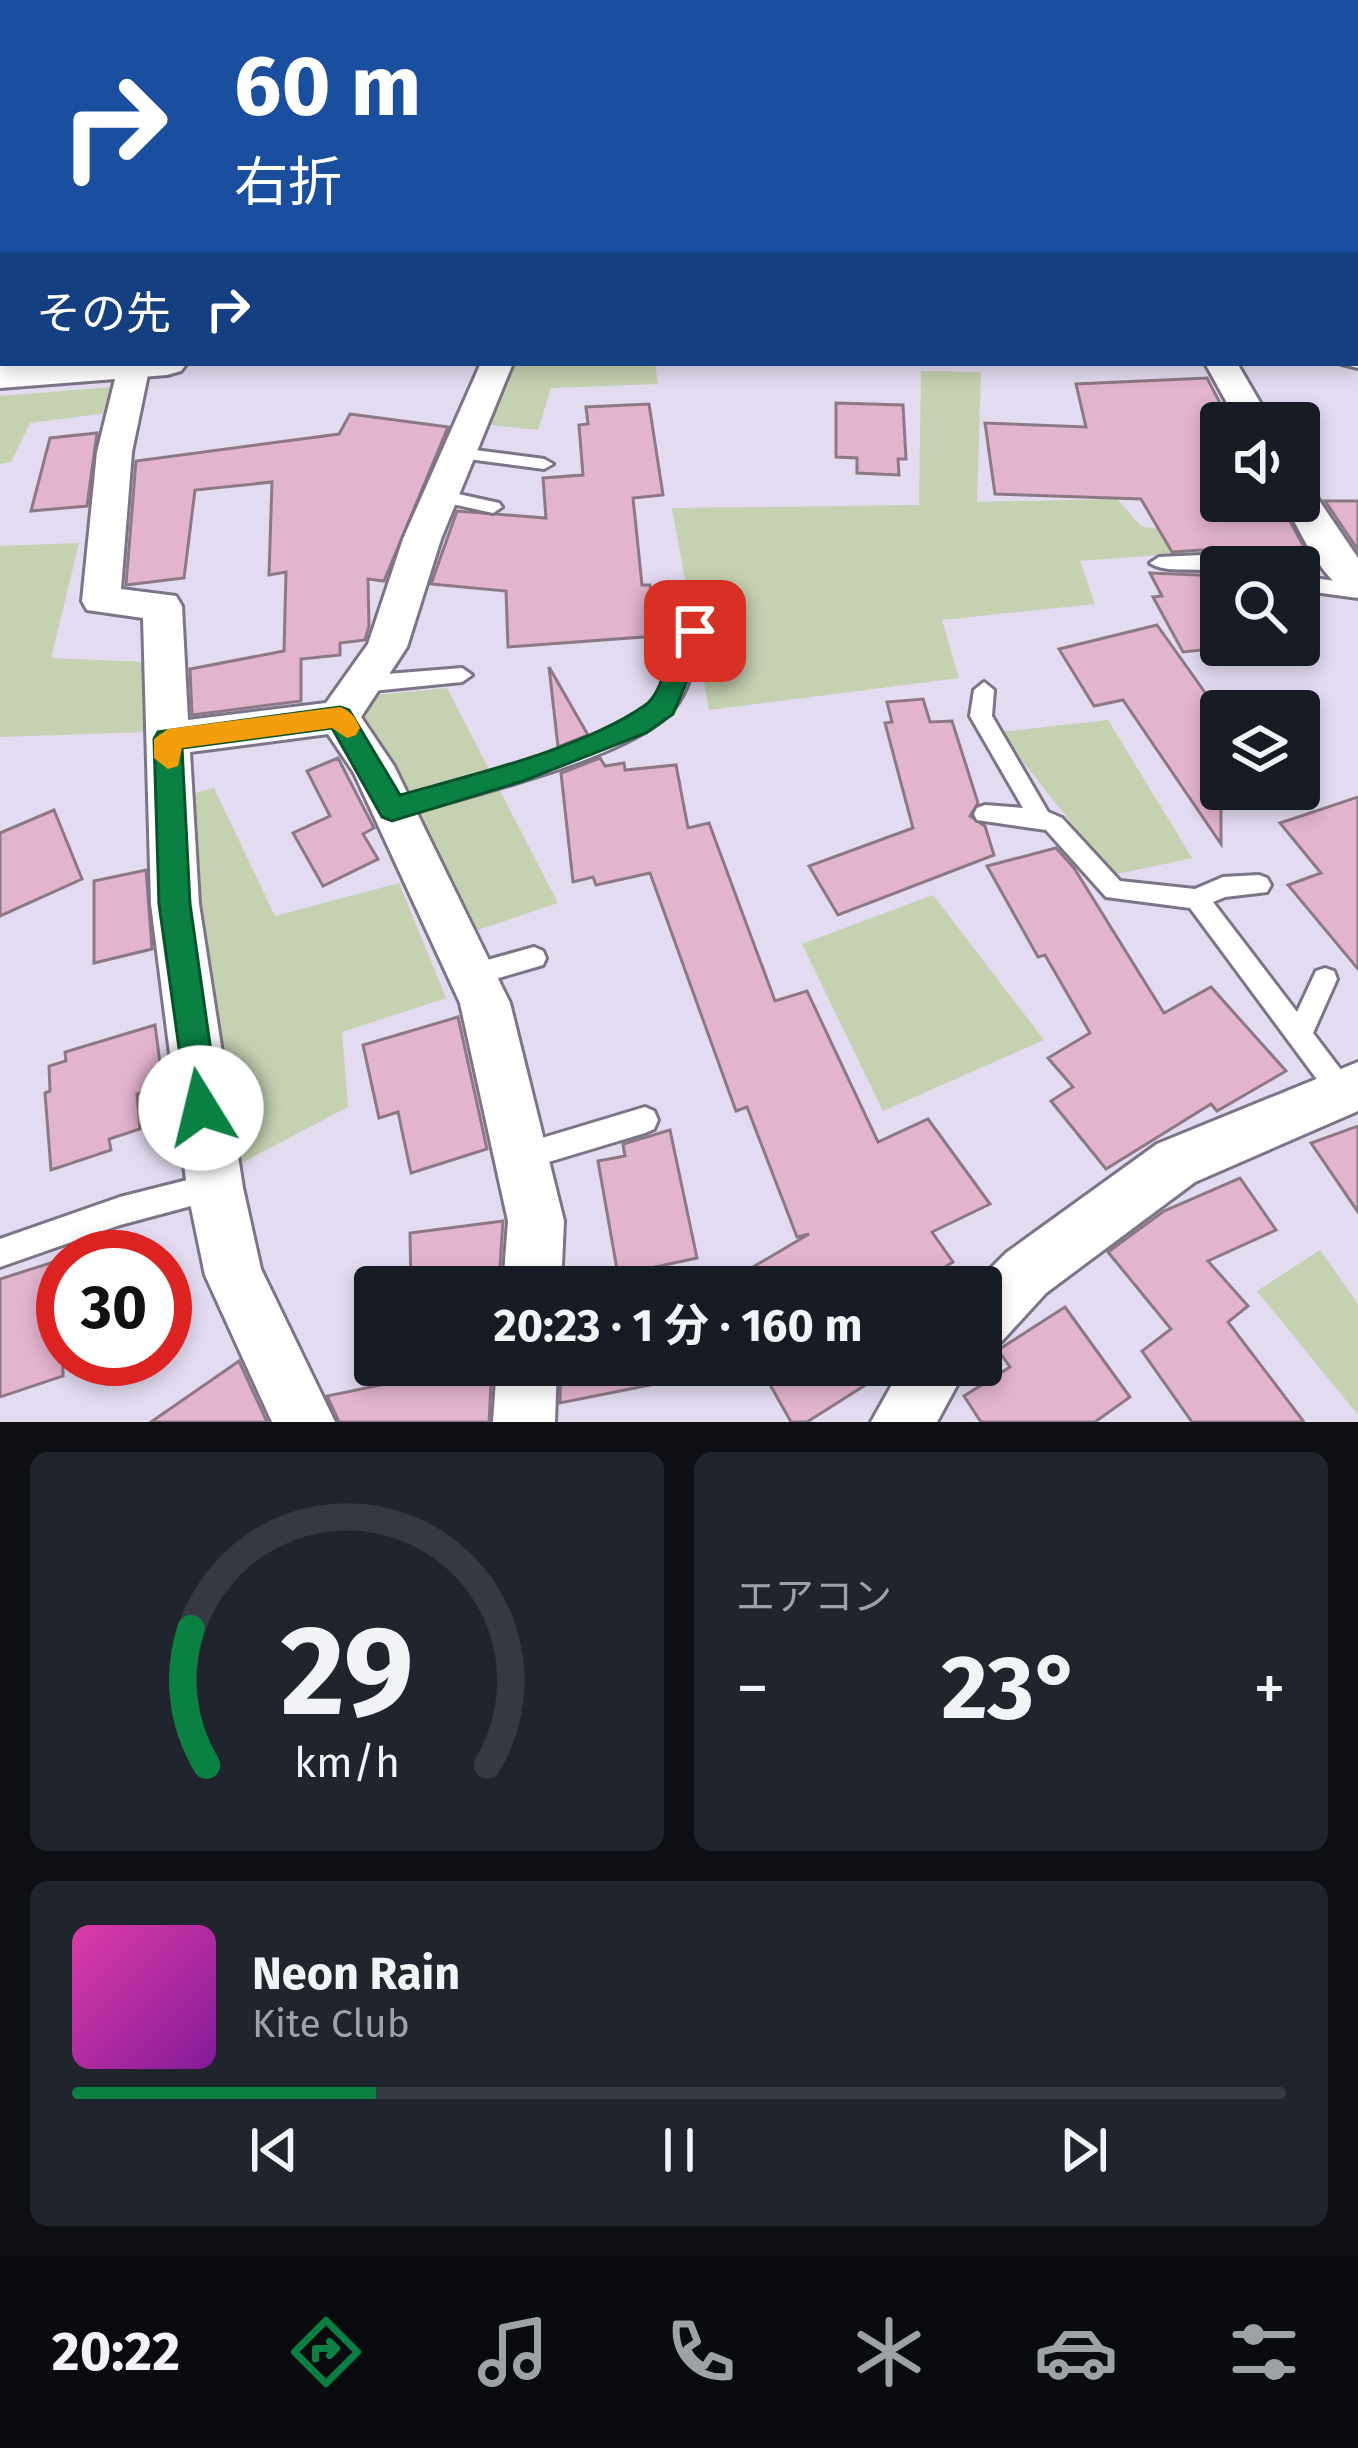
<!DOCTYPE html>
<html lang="ja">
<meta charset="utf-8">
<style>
body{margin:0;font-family:"Fira Sans","Noto Sans JP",sans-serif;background:#20242c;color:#f1f3f6;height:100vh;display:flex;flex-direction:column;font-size:45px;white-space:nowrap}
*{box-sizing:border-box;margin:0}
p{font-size:39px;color:#9ea1a6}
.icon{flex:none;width:66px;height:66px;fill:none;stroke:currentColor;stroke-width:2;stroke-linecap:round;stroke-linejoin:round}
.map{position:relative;height:1422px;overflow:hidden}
.drawer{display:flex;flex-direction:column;gap:30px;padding:30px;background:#0d0f14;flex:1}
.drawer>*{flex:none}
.guide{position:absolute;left:0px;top:0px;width:1359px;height:366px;box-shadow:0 6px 18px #0003;background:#1a4fa0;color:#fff;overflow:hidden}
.controls{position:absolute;left:1200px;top:402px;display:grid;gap:24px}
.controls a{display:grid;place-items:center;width:120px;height:120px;border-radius:12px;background:#171b24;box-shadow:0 6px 18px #0003;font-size:60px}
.speed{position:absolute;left:36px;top:1230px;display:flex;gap:24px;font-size:60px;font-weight:700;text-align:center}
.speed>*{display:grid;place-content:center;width:156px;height:156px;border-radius:50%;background:#171b24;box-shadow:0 6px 18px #0003;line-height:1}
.speed .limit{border:18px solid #d22;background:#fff;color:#111}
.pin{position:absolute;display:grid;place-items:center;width:102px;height:102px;color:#fff;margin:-51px;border-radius:24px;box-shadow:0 6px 18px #0006}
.me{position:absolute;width:132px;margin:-66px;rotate:351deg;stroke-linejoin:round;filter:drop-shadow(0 0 9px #0008)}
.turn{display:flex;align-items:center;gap:42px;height:252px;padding:0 36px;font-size:54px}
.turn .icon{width:156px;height:156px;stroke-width:2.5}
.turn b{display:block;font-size:84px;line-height:102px}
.then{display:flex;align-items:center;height:114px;padding:0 36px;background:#0003;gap:24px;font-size:45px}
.big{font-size:90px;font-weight:700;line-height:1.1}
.drawer .card{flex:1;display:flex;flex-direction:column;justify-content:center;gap:18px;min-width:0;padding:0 42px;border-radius:18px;background:#20242c}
.drawer .dial{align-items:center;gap:0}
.dial svg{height:312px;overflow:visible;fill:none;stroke:#363941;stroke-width:7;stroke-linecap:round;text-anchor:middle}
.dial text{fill:#f1f3f6;stroke:none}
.song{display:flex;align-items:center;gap:36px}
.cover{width:144px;height:144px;border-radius:18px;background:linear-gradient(135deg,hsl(320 70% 55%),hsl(290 70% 35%))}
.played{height:12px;border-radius:6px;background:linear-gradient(90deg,#0b8043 25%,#363941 25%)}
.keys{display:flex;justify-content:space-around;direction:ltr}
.heat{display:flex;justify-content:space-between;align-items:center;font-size:66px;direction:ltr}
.drawer .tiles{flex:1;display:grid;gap:30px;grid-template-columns:1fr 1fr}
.card:last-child{grid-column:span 2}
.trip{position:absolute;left:354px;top:1266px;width:648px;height:120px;border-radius:12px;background:#171b24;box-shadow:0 6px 18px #0003;font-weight:700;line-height:120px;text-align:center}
.tabs{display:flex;height:192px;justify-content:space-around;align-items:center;background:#090b0e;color:#9ea1a6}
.tabs .icon{width:84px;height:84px}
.tabs .on{color:#0b8043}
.tabs b{font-size:54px;color:#f1f3f6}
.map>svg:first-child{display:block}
.green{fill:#c5d1b1}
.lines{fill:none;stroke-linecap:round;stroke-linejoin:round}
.stream{stroke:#67a1af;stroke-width:8}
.building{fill:#e3b4ce;stroke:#8d7984;stroke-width:3}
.service-casing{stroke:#7c7487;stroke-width:6}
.minor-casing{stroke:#7c7487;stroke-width:6}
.tertiary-casing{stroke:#7c7487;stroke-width:6}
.service{fill:#fff;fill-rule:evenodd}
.minor{fill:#fff;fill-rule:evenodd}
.tertiary{fill:#fff;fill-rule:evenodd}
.route{fill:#0b8043;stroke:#07532c;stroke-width:3}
.slow{fill:#f59e0b}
</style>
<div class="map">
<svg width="1358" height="1422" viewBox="0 0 1358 1422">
<rect width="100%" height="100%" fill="#e3dbf0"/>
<!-- green -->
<g class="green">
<path d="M512 363H655L658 384 551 388 538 430 484 424Z"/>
<path d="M921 371 981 372 977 502 1117 499 1142 527 1177 530 1185 553 1080 561 1095 604 942 620 959 678 709 710 672 508 919 505Z"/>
<path d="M112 387 107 413 30 423 11 462 0 464V396Z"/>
<path d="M79 543 51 658 143 662 147 732 0 737V546Z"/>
<path d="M447 688 558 903 472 932 360 713 375 695Z"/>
<path d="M1108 720 1192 858 1113 875 999 732Z"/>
<path d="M214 788 275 916 399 883 446 998 342 1032 348 1107 226 1171 181 797Z"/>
<path d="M933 895 1044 1040 883 1111 802 944Z"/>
<path d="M1320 1250 1358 1304V1415L1257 1291Z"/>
</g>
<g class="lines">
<!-- stream -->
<path class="stream" d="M1288 0 1293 3"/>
</g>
<!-- building -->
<g class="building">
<path d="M1207 378 1221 405V501H1279L1310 558 1239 567 1234 558 1202 550 1172 552 1141 499 995 494 985 423 1086 427 1076 384Z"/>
<path d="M836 403 903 405 906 459H898L899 475 857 473V458L836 457Z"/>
<path d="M649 404 663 495 633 498 642 585H650L656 636 508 647 506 591 431 584 457 511 546 518 543 478 583 475 579 425 588 424 586 407Z"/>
<path d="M350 414 448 427 384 581 368 579 369 626 365 640 340 643V655L301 659V701L192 715 190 669 284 651 286 572 269 575 272 482 195 490 184 578 126 585 136 461 339 434Z"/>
<path d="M97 433 87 506 31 511 50 438Z"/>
<path d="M1325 501H1358V550Z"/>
<path d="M1150 573 1221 576V648L1183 652 1153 597 1162 596Z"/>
<path d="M1157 625 1221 715V844L1123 700 1094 706 1059 649Z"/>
<path d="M549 667 588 735 558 747Z"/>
<path d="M923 699 930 722 952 721 978 803 970 816 985 826 994 855 838 915 809 866 913 828 885 723 892 722 887 702Z"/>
<path d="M338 758 374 828 363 834 378 859 323 886 293 833 330 816 307 771Z"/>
<path d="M600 758 605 766 624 763 625 770 676 765 688 828 709 823 775 1001 807 991 878 1142 928 1119 990 1204 932 1232 953 1262 913 1287H719L809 1234 797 1237 747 1107 736 1111 650 873 596 885 593 877 573 882 561 773Z"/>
<path d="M1358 797V969L1288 885 1321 873 1280 823Z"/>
<path d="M54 810 82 879 0 916V833Z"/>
<path d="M1056 848 1074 868 1164 1013 1211 987 1286 1071 1217 1111 1211 1104 1106 1169 1051 1101 1073 1087 1048 1058 1090 1033 1045 955 1038 957 987 866Z"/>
<path d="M146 870 152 949 94 963V881Z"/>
<path d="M458 1017 487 1149 411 1173 398 1112 379 1118 363 1045Z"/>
<path d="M155 1025 163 1086 137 1094 140 1129 109 1139 111 1150 51 1170 45 1093 50 1091 49 1066 66 1061 65 1052Z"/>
<path d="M1358 1126V1212L1311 1143Z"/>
<path d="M670 1130 697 1258 618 1275 598 1161 625 1156 623 1144Z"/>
<path d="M1240 1178 1276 1230 1208 1261 1248 1306 1228 1322 1304 1422H1192L1142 1351 1171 1329 1108 1252 1164 1211Z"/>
<path d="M503 1221 499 1281 411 1287 410 1233Z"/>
<path d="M63 1259V1376L0 1397V1279Z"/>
<path d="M1065 1307 1130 1397 1095 1422H981L964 1396 1010 1367 998 1350Z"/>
<path d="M239 1361 267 1422H151Z"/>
<path d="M478 1365H492L489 1422H339L327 1396Z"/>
<path d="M561 1365H658L660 1383 560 1403Z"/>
<path d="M759 1365H897L807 1422H791Z"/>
</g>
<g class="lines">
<defs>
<g id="service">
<path d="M459 448 544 459 553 464 544 469 453 457 450 453Z"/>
<path d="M440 490 499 503 502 507 493 513 434 500 431 496Z"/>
<path d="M1202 555 1233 562 1235 567H1221V572C1199 567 1165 574 1150 563L1159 557Z"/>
<path d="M1299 576 1358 584V598L1299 590Z"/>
<path d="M695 624 705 631C695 658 690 694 668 715 619 761 461 798 393 818L385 815 382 809 385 803C455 780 602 751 653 703 674 684 673 634 695 624Z"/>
<path d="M462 668 472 675 462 682 362 692 352 684 362 676Z"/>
<path d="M984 682 994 690 992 716 1048 812 1062 818 1120 881 1195 889 1223 877 1259 875 1267 878 1271 885 1267 892 1225 897 1213 902 1297 1012 1316 971 1325 968 1334 971 1337 979 1313 1033 1351 1083 1355 1092 1351 1101 1342 1104 1333 1101 1190 908 1106 897 1046 830 977 820 974 814 977 808 985 805 1023 808 970 716 974 690Z"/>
<path d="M534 947 543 951 546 958 543 965 471 986 462 983 459 975 462 967Z"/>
<path d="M645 1107 654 1111 658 1120 654 1129 645 1133 522 1170 512 1166 508 1157 512 1148 522 1144Z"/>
<path d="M211 1174 221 1178 225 1188 221 1198 120 1225 0 1267V1239L120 1197Z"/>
</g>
<g id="minor">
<path d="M119 363 150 365 132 452 121 589 176 596 182 606 188 720 326 703 368 644 403 539 481 363H513L441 539 407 647 361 717 394 766 510 1003 564 1221 561 1287H503L508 1221 460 1003 354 773 328 734 190 752 199 904 243 1188 261 1269 335 1422H272L205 1275 187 1188 151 904 143 618 87 610 82 601 97 452Z"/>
<path d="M1205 363H1237L1272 423H1238Z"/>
<path d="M1299 487 1312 490 1358 558V596C1322 586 1301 531 1283 501H1299Z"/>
<path d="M1358 1062V1111L1195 1182 1046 1293 1002 1341 981 1350V1287H972L1006 1253 1157 1144Z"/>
<path d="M497 1365H557L555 1422H493Z"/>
<path d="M903 1365H968L937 1422H871Z"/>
</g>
<g id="tertiary">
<path d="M1356 344 1358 368 1342 364 1356 363Z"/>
<path d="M187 363 181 371 167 375 0 388V364Z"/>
</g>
</defs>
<!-- service casing -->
<use href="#service" class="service-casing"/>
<!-- minor casing -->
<use href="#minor" class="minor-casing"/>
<!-- tertiary casing -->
<use href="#tertiary" class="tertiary-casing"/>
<!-- service -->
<use href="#service" class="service"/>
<!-- minor -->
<use href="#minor" class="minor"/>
<!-- tertiary -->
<use href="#tertiary" class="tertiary"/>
</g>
<!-- route -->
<path class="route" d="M695 622 708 631 673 714 646 733 523 781 392 821 382 817 332 728 182 748 190 904 219 1108 214 1120 201 1125 189 1120 159 904 154 739 158 732 340 707 349 710 400 795C475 774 581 749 644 706 670 689 665 631 695 622Z"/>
<!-- slow -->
<path class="slow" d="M340 707C351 711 355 717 360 728L356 735 347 738 332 728 182 748 178 766 168 769 154 758V739L168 729Z"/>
</svg>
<div class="controls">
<a><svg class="icon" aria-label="sound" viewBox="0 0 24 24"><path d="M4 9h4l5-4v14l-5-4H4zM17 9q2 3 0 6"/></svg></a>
<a><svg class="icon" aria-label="search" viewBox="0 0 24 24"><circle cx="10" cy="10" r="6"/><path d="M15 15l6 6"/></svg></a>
<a><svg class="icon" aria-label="layers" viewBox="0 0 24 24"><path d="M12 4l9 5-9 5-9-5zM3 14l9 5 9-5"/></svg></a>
</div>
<div class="speed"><div class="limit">30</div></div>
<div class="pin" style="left:695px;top:631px;background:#d93025"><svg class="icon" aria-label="arrive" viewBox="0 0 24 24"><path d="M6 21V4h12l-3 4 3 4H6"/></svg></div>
<svg class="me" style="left:201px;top:1108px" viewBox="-20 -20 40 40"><circle r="19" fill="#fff"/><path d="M0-13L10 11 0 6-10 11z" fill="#0b8043"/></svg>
<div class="trip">20:23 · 1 分 · 160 m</div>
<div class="guide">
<div class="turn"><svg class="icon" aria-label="right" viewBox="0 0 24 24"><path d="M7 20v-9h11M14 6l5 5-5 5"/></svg><div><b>60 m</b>右折</div></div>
<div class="then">その先<svg class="icon" aria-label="right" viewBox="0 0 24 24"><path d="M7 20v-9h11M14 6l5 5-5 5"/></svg></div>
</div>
</div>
<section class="drawer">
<div class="tiles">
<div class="card dial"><svg viewBox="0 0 100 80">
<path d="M14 69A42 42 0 1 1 86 69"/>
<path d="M14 69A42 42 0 0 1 10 34" stroke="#0b8043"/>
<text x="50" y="56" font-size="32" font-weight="700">29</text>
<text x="50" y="72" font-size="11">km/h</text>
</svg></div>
<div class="card"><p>エアコン</p>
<div class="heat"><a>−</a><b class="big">23°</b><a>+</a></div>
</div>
<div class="card">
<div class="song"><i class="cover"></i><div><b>Neon Rain</b><p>Kite Club</p></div></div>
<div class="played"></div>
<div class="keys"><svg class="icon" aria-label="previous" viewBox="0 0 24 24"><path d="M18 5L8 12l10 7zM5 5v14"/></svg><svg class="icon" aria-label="pause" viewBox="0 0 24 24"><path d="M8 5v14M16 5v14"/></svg><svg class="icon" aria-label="next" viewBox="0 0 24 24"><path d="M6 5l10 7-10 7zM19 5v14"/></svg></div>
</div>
</div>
</section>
<nav class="tabs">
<b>20:22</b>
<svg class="icon on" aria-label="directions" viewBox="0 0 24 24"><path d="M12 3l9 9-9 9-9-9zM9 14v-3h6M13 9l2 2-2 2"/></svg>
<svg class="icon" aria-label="music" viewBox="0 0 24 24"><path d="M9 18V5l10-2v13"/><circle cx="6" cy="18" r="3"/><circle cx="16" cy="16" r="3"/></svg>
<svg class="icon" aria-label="phone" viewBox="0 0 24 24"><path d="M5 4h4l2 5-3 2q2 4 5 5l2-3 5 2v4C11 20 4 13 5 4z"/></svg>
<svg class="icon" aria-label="climate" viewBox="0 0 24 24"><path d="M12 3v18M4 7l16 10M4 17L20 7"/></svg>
<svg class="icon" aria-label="car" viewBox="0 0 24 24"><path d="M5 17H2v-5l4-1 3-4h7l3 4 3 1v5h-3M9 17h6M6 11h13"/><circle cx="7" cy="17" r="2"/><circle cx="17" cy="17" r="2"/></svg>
<svg class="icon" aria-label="filters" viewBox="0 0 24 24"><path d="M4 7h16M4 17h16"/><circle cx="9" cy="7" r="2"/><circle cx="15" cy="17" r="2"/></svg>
</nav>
